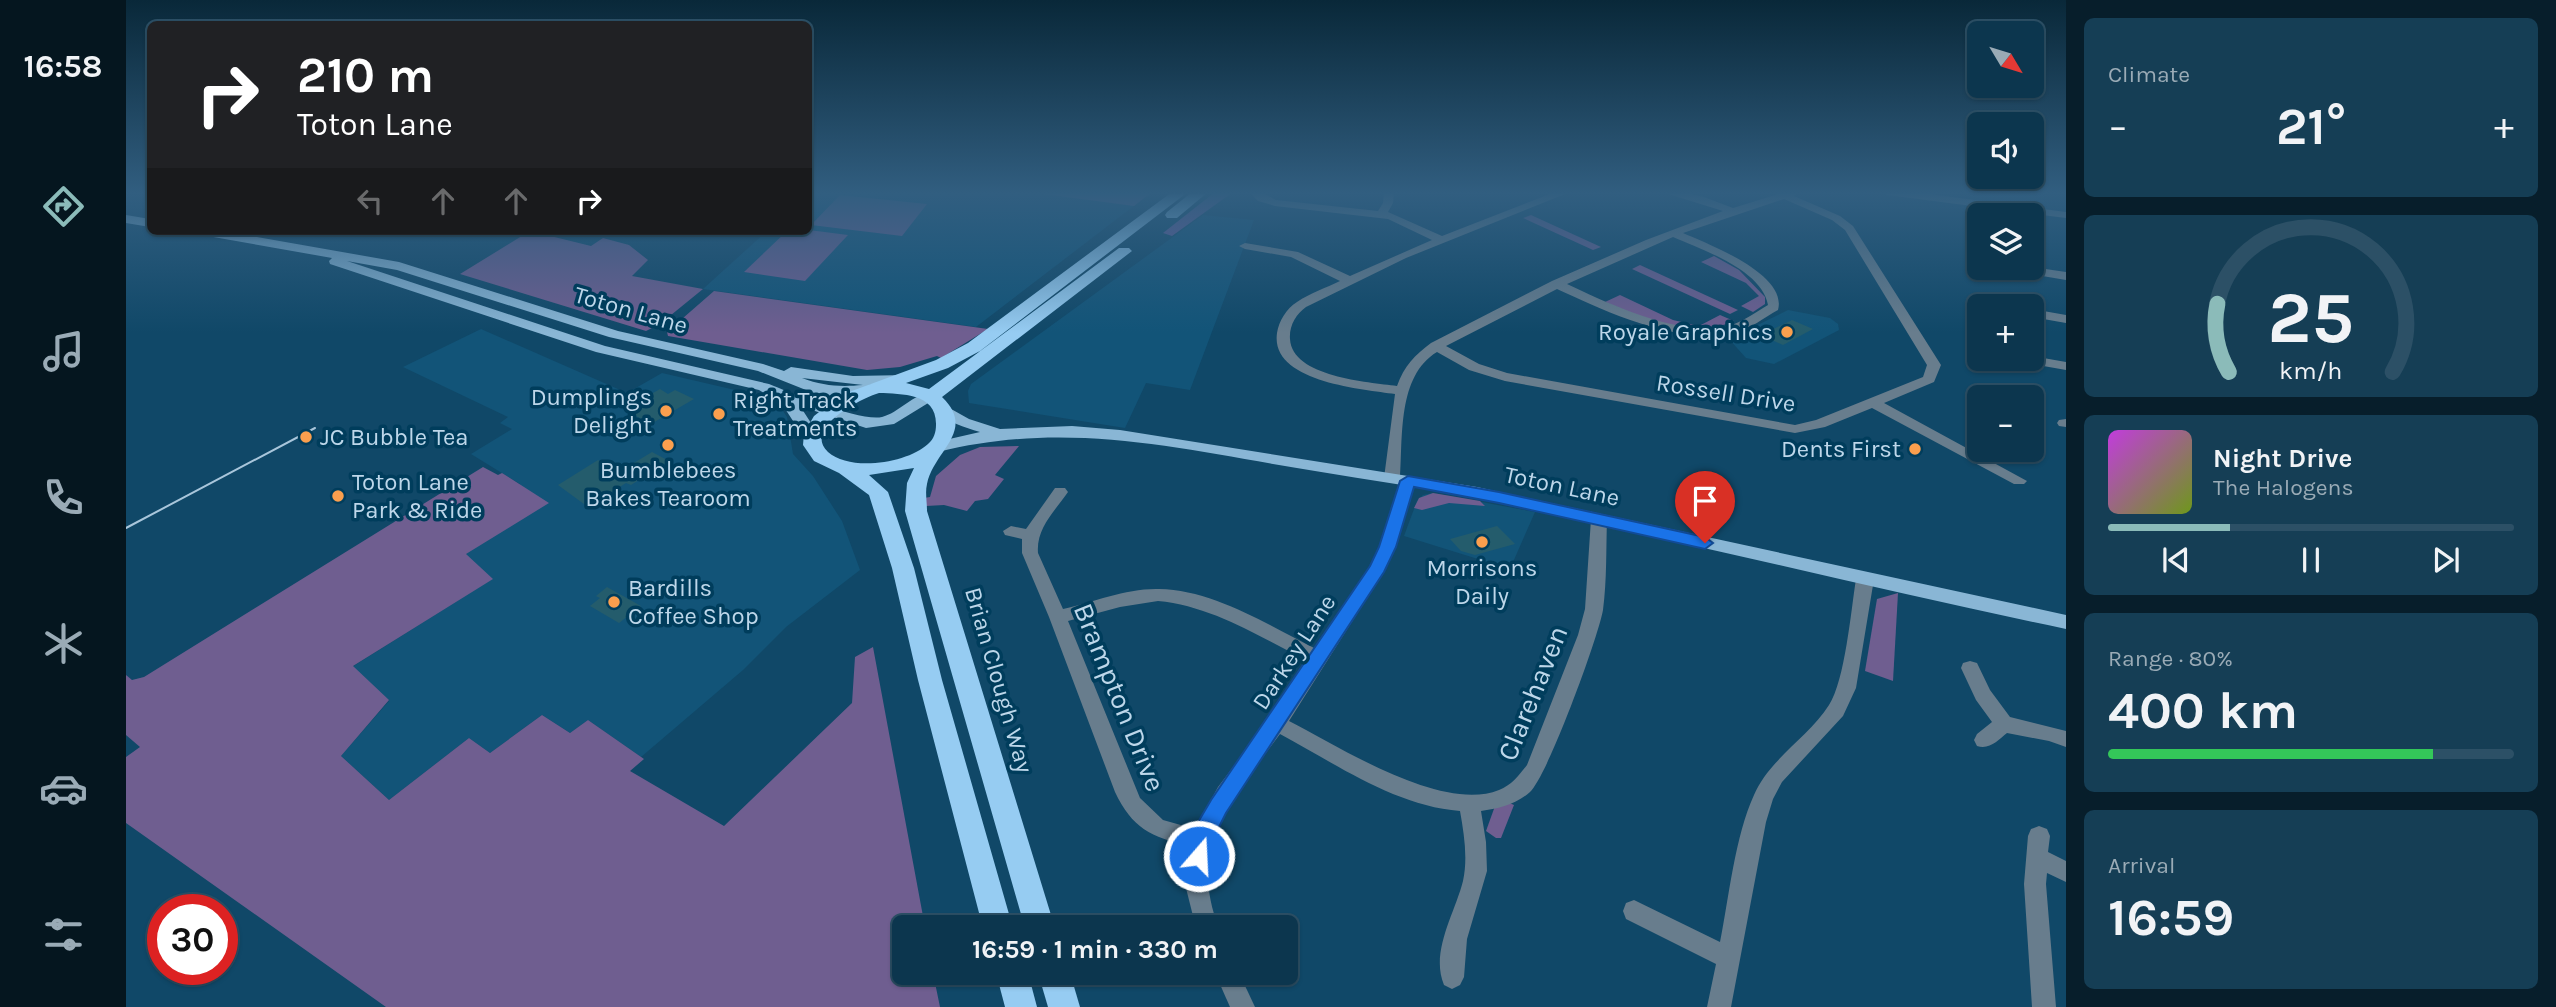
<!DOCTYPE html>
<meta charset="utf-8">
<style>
body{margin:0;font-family:Karla,sans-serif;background:#153e55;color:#f1f3f6;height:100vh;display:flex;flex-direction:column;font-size:26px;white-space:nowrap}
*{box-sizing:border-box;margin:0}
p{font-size:23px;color:#9aabb6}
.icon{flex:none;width:38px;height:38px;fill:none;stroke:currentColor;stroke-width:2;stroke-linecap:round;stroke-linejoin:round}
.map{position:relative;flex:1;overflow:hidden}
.sheet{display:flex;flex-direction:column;gap:18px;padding:18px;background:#071e2b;width:490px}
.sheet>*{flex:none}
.hud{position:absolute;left:21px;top:21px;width:665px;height:214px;border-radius:10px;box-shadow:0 2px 5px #0004,0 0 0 2px #2c5066;background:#202124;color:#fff;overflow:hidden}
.needle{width:46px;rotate:128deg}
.controls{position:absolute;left:1841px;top:21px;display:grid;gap:14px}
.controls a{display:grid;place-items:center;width:77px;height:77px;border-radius:10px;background:#0c364e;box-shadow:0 2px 5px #0004,0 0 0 2px #2c5066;font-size:35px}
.speed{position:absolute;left:21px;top:894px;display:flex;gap:14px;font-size:35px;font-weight:700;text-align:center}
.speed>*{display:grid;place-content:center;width:91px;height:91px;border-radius:50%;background:#0c364e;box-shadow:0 2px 5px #0004,0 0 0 2px #2c5066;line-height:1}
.speed .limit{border:10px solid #d22;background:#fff;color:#111}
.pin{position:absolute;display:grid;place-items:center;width:60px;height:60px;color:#fff;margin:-72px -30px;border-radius:50% 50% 50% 0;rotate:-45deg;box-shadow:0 0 7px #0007}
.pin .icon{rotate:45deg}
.me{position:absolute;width:77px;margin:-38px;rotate:19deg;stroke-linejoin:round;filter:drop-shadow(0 0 5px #0008)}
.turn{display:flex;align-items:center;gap:24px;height:147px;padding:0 35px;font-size:32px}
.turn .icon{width:91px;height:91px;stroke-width:2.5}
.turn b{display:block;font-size:49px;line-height:60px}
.lanes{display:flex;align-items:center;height:66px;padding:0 35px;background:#0003;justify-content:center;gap:35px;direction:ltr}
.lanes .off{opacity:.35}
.big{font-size:52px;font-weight:700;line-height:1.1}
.sheet .widget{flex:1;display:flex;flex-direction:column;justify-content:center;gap:10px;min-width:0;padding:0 24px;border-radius:10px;background:#153e55}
.sheet .dial{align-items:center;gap:0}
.dial svg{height:182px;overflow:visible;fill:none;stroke:#2c5066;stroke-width:7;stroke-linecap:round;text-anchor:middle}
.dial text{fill:#f1f3f6;stroke:none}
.song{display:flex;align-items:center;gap:21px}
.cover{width:84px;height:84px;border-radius:10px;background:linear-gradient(135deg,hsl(290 70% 55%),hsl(80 70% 35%))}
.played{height:7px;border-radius:4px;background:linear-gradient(90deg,#8bbbb9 30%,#2c5066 30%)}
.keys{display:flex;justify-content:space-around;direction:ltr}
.heat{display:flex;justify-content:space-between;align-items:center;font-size:38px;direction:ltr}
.charge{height:10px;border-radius:5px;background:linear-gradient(90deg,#34c759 80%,#2c5066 0)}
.trip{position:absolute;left:766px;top:915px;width:406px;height:70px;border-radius:10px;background:#0c364e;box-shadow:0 2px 5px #0004,0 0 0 2px #2c5066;font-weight:700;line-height:70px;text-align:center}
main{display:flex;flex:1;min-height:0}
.tab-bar{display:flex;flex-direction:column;width:126px;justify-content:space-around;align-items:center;background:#05161f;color:#9aabb6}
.tab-bar .icon{width:49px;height:49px}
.tab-bar .active{color:#8bbbb9}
.tab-bar b{font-size:32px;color:#f1f3f6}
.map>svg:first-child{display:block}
.built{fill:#125478}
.green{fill:#6f5e90}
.forest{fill:#745c9f}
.building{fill:#245c6c}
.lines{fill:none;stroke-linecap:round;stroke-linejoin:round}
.minor{fill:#687d8d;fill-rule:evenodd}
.major{fill:#89b6d5;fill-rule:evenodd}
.highway{fill:#96ccf2;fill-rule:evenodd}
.tram{stroke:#a9c6db;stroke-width:2}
.route{fill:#1a73e8;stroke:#114b97;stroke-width:2}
.poi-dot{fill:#fa9f4e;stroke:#003d5c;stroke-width:2.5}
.labels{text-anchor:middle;stroke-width:7;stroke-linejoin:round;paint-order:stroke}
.street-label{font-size:24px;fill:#bdd7ea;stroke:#003d5c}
.poi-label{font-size:24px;fill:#bdd7ea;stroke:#003d5c;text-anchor:start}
.near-street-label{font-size:28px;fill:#bdd7ea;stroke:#003d5c}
</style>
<main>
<nav class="tab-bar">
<b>16:58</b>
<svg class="icon active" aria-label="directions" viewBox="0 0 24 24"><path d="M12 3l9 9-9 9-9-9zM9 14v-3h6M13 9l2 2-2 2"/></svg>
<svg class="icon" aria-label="music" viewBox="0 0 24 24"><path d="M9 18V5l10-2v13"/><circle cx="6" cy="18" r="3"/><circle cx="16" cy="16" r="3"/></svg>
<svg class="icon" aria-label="phone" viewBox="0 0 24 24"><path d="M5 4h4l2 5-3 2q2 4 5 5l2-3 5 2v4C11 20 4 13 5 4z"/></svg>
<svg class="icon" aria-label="climate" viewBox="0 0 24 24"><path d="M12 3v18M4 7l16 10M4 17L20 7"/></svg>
<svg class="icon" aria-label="car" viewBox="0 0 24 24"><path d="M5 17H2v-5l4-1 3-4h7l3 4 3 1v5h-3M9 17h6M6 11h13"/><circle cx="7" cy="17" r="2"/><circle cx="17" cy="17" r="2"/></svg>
<svg class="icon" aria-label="filters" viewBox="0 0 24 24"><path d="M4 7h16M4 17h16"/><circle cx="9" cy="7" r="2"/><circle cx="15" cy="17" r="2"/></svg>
</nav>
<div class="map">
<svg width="1940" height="1007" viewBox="0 0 1940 1007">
<rect width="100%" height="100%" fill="#104868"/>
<!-- built -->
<g class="built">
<path d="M684 192H1026L850 327 577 289 641 231H682Z"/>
<path d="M1077 215 1128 220 1064 390 1020 383 999 428 843 403 842 391 845 384Z"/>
<path d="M1662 310 1704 318 1712 324 1713 330 1648 364 1620 358 1603 339Z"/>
<path d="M355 329 501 393 536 373 639 397 655 408 661 417 667 454 687 476 716 521 734 570 660 627 617 670 515 757 462 720 444 733 416 715 364 753 343 738 263 800 215 756 263 701 226 667 366 579 339 555 394 484 345 454 386 429 374 423 382 417 277 367Z"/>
<path d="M1307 493 1409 512 1384 569 1278 536 1291 501 1297 495Z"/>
</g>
<!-- green -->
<g class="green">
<path d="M902 192H1026L1008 206Z"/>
<path d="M714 195 801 204 776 236 685 225Z"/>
<path d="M1405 215 1475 247 1467 250 1397 218Z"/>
<path d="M683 230 722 235 679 281 618 272 661 231Z"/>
<path d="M404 231 465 246 477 238 503 245 522 260 506 276 577 289 534 324 520 331 334 274Z"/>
<path d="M1588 256 1613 270 1639 297V304L1627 312 1615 306 1633 296 1620 283 1575 262Z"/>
<path d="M1514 265 1612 310 1604 314 1506 269Z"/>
<path d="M588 291 862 329 815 358 811 356 774 367 741 370 542 336 541 332Z"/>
<path d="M1494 295 1547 320 1573 326 1594 315 1608 321C1569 339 1516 318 1479 302Z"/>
<path d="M893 446 869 475 878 479 862 499 849 501 841 511 818 505 800 506 798 498 804 497 810 476 834 455 854 447Z"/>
<path d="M357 467 372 475 376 473 423 503 340 554 367 579 227 666 263 700 215 756 263 800 343 738 364 753 416 715 444 733 462 720 518 759 504 771 598 826 726 703 729 657 747 647 799 927 779 928V973H807L814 1007H260L0 823V757L14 747 0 735V675L6 680 18 677Z"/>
<path d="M1307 493 1354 501 1359 506 1323 503 1296 510 1288 508 1293 498Z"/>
<path d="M1772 593 1767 681 1739 671 1751 599Z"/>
<path d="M1381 802 1388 805 1375 838H1370L1360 831 1369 806Z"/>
</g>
<!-- forest -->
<path class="forest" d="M1089 192H1107L1046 236 1037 233Z"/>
<!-- building -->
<g class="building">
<path d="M1666 320 1687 329 1657 345 1635 335Z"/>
<path d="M534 389 542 394 549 390 568 399 525 424 506 414 522 405 513 401Z"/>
<path d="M526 452 543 461 505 485 500 483 462 507 432 485 472 460 493 472Z"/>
<path d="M1371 526 1389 544 1349 555 1335 551 1324 539Z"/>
<path d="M481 587 515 606 493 623 464 606 474 598 470 596Z"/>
</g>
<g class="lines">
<!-- minor -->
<g class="minor">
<path d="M1123 192H1135L1150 200 1252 211 1257 203 1258 192H1268L1267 203 1262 212 1316 236 1429 192H1444L1280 258 1180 307C1170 314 1163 326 1164 339 1166 377 1242 382 1271 386 1278 366 1289 355 1305 343L1426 281 1520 240 1597 211 1536 192H1557L1578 197 1607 208 1659 192H1673L1668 196 1714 216 1727 226 1815 365 1808 382 1758 403 1901 481 1898 484H1888L1746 408 1699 427 1669 433 1379 381 1343 370 1311 352C1271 376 1277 438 1274 478L1271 481H1261L1258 478 1269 394C1236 389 1144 382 1151 333 1153 321 1160 309 1171 302 1184 293 1200 288 1214 281L1165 257 1119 249 1113 246 1119 243 1172 252 1224 276 1306 240 1262 219 1149 206 1132 201ZM1658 199 1706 220 1719 230 1801 365 1797 377 1690 420 1669 425 1381 373 1353 364 1320 346 1431 289C1481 312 1553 346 1609 333 1624 329 1639 317 1652 310 1662 274 1582 244 1557 233ZM1547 237C1577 250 1636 270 1642 305 1630 312 1616 322 1603 326 1556 338 1483 304 1441 284Z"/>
<path d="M1756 192H1788L1940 212V218L1761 195Z"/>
<path d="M1906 267 1940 272V280L1892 272 1886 268Z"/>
<path d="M1906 309 1940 315V323L1906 317Z"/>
<path d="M1906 356 1940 362V370L1901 363 1894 359H1906Z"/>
<path d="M1940 419V427L1933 426 1931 423 1933 420Z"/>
<path d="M1282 476 1290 481 1270 547 1260 568 1163 721C1214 747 1316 813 1373 790 1386 785 1393 775 1401 765L1452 635 1459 609 1465 519 1473 514 1481 519C1480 549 1481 580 1477 610 1472 638 1422 775 1404 792 1391 804 1372 809 1355 811L1360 842 1361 871 1341 939 1338 977 1334 985 1326 989 1318 985C1304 952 1329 913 1337 881 1342 858 1338 834 1334 811 1269 806 1210 764 1154 734 1108 797 1060 845 1093 928H1070L1059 884 1063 846C1025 837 1006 828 989 792L923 617 896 553V539L879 535 877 531 885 526 900 529 929 488H939L942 492C929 511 910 528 912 553L937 609C968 602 1001 588 1033 589 1088 590 1142 625 1190 649L1244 566 1254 547 1274 481ZM1032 601C1086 606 1134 637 1182 661L1141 722 1092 787 1069 829 1037 820 1014 798 942 621 994 607Z"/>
<path d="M1739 573 1745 575 1748 579 1730 688 1717 716 1656 782 1647 799 1640 822 1605 1007H1581L1590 964 1500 919 1497 911 1500 903 1508 900 1594 942C1603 897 1609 836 1628 795 1645 757 1682 738 1703 705 1719 681 1725 610 1730 579L1733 575Z"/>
<path d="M1844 661 1851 663 1864 690 1884 717 1940 731V747L1923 741 1881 733C1872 740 1864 750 1851 746L1848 740 1851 734 1866 722 1850 700 1835 668 1837 663Z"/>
<path d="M1913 826 1921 829 1924 836 1922 852 1940 861V882L1921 873 1920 884 1930 1007H1906L1898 884 1902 836 1905 829Z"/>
<path d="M1089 973H1113L1129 1007H1104Z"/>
</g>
<!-- major -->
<g class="major">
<path d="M0 215 24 219V227L0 223Z"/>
<path d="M70 231H97L273 262 492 331 637 364 658 371 665 367 727 376 781 375 784 378 781 381 743 385 750 389 742 394 714 397 690 394 632 371 483 337 271 270 221 261 479 346 643 384C665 393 735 422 756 417 774 413 791 389 809 394L812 397 768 424 740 428 674 406 694 437 686 442 680 441 656 404 633 390 470 352 204 264 203 261 206 258 76 235ZM676 378 737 385C714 387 697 386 676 378Z"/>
<path d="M818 405 843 419 874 429 946 426 994 430 1351 487 1940 615V629C1744 588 1550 539 1354 499 1299 488 1244 480 1189 471 1058 450 944 419 812 452L804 447 806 443 854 432C838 427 822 423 810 410L812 407Z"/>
</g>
<!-- highway -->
<g class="highway">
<path d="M1046 192H1062L854 351 822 368 780 383 803 389 993 248H1003L1006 251 816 397C851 431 808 450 801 484 799 492 801 502 801 511L929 928H899L779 511 781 483 788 468 743 475 762 492 788 568 816 680 887 928H857L792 680 766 568 743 495 713 473 688 461 677 445 678 433 688 416 715 395 810 360 842 343ZM753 393C776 394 811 393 810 425 810 432 808 439 802 444 782 463 724 472 702 452 676 428 736 398 753 393Z"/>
<path d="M1066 192H1082L1051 218H1041L1039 215 1041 212Z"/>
<path d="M870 973H902L911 1007H879Z"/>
<path d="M912 973H944L954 1007H922Z"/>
</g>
<!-- tram -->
<path class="tram" d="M0 528 189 428"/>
</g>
<!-- sky -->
<linearGradient id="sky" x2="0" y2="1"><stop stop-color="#092839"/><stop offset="0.58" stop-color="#315e80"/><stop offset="1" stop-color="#315e80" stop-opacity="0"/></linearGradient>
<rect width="1940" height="333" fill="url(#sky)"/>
<!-- route -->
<path class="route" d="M1282 476 1373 492 1579 537 1587 543 1579 549 1373 503 1288 487 1270 547 1258 572 1100 813 1086 841 1081 863 1073 865 1065 863C1056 842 1075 818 1085 800L1244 566 1253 547 1274 481Z"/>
<!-- markers -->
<g class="poi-dot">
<circle cx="1661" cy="332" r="7"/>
<circle cx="540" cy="411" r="7"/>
<circle cx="593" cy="414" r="7"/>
<circle cx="180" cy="437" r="7"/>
<circle cx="542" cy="445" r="7"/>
<circle cx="1789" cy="449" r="7"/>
<circle cx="212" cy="496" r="7"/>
<circle cx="1356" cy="542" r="7"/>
<circle cx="488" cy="602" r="7"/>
</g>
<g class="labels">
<!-- street labels -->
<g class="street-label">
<text transform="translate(505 310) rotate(16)" y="8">Toton Lane</text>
<text transform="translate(1600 393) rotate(9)" y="8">Rossell Drive</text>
<text transform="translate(1436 486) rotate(12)" y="8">Toton Lane</text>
<text transform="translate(1168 652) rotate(-57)" y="8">Darkey Lane</text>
<text transform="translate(873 680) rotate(74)" y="8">Brian Clough Way</text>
</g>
<!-- poi labels -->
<g class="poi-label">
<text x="1647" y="340" text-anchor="end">Royale Graphics</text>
<text x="526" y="405" text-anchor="end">Dumplings<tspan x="526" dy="28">Delight</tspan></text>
<text x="607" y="408">Right Track<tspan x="607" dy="28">Treatments</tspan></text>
<text x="194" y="445">JC Bubble Tea</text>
<text x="1775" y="457" text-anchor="end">Dents First</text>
<text x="542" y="478" text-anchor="middle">Bumblebees<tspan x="542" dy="28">Bakes Tearoom</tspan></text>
<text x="226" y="490">Toton Lane<tspan x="226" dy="28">Park &amp; Ride</tspan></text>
<text x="1356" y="576" text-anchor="middle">Morrisons<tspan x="1356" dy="28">Daily</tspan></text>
<text x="502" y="596">Bardills<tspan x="502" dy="28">Coffee Shop</tspan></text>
</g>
<!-- near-street labels -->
<g class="near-street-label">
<text transform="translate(1406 693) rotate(-68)" y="10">Clarehaven</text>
<text transform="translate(994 697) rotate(68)" y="10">Brampton Drive</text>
</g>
</g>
</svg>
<div class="controls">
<a><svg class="needle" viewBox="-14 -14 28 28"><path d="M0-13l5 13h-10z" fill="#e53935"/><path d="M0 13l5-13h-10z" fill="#9aabb6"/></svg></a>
<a><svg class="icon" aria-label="sound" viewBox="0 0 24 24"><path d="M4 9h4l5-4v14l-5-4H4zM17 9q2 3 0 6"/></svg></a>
<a><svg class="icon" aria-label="layers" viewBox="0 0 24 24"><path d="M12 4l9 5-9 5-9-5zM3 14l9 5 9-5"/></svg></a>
<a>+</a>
<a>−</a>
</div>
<div class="speed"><div class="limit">30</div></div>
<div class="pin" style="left:1579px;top:543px;background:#d93025"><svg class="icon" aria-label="arrive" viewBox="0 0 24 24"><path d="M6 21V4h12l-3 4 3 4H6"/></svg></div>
<svg class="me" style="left:1073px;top:856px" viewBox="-20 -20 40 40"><circle r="17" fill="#1a73e8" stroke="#fff" stroke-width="3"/><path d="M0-11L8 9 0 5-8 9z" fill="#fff"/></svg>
<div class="trip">16:59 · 1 min · 330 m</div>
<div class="hud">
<div class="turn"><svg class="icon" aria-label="right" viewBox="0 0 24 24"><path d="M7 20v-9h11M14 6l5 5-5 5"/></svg><div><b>210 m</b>Toton Lane</div></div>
<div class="lanes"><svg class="icon off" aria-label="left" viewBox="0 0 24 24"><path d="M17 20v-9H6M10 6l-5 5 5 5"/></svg><svg class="icon off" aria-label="ahead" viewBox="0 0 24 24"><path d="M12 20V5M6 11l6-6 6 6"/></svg><svg class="icon off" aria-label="ahead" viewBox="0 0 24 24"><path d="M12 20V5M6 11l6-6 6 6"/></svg><svg class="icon" aria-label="right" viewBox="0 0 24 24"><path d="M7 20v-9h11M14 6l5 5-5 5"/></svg></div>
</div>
</div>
<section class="sheet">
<div class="widget"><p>Climate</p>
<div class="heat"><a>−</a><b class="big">21°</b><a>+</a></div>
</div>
<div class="widget dial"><svg viewBox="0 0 100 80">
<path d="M14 69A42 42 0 1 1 86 69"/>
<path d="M14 69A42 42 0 0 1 9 39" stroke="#8bbbb9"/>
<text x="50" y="56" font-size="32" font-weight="700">25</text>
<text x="50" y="72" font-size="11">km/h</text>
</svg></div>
<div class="widget">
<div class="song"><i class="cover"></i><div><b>Night Drive</b><p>The Halogens</p></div></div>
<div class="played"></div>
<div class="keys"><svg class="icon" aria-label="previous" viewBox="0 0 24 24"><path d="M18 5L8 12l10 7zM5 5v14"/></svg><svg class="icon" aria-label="pause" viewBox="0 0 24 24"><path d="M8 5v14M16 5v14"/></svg><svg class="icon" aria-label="next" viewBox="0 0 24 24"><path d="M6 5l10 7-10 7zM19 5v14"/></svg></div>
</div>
<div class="widget"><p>Range · 80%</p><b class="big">400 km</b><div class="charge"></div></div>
<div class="widget"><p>Arrival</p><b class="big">16:59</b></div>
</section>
</main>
